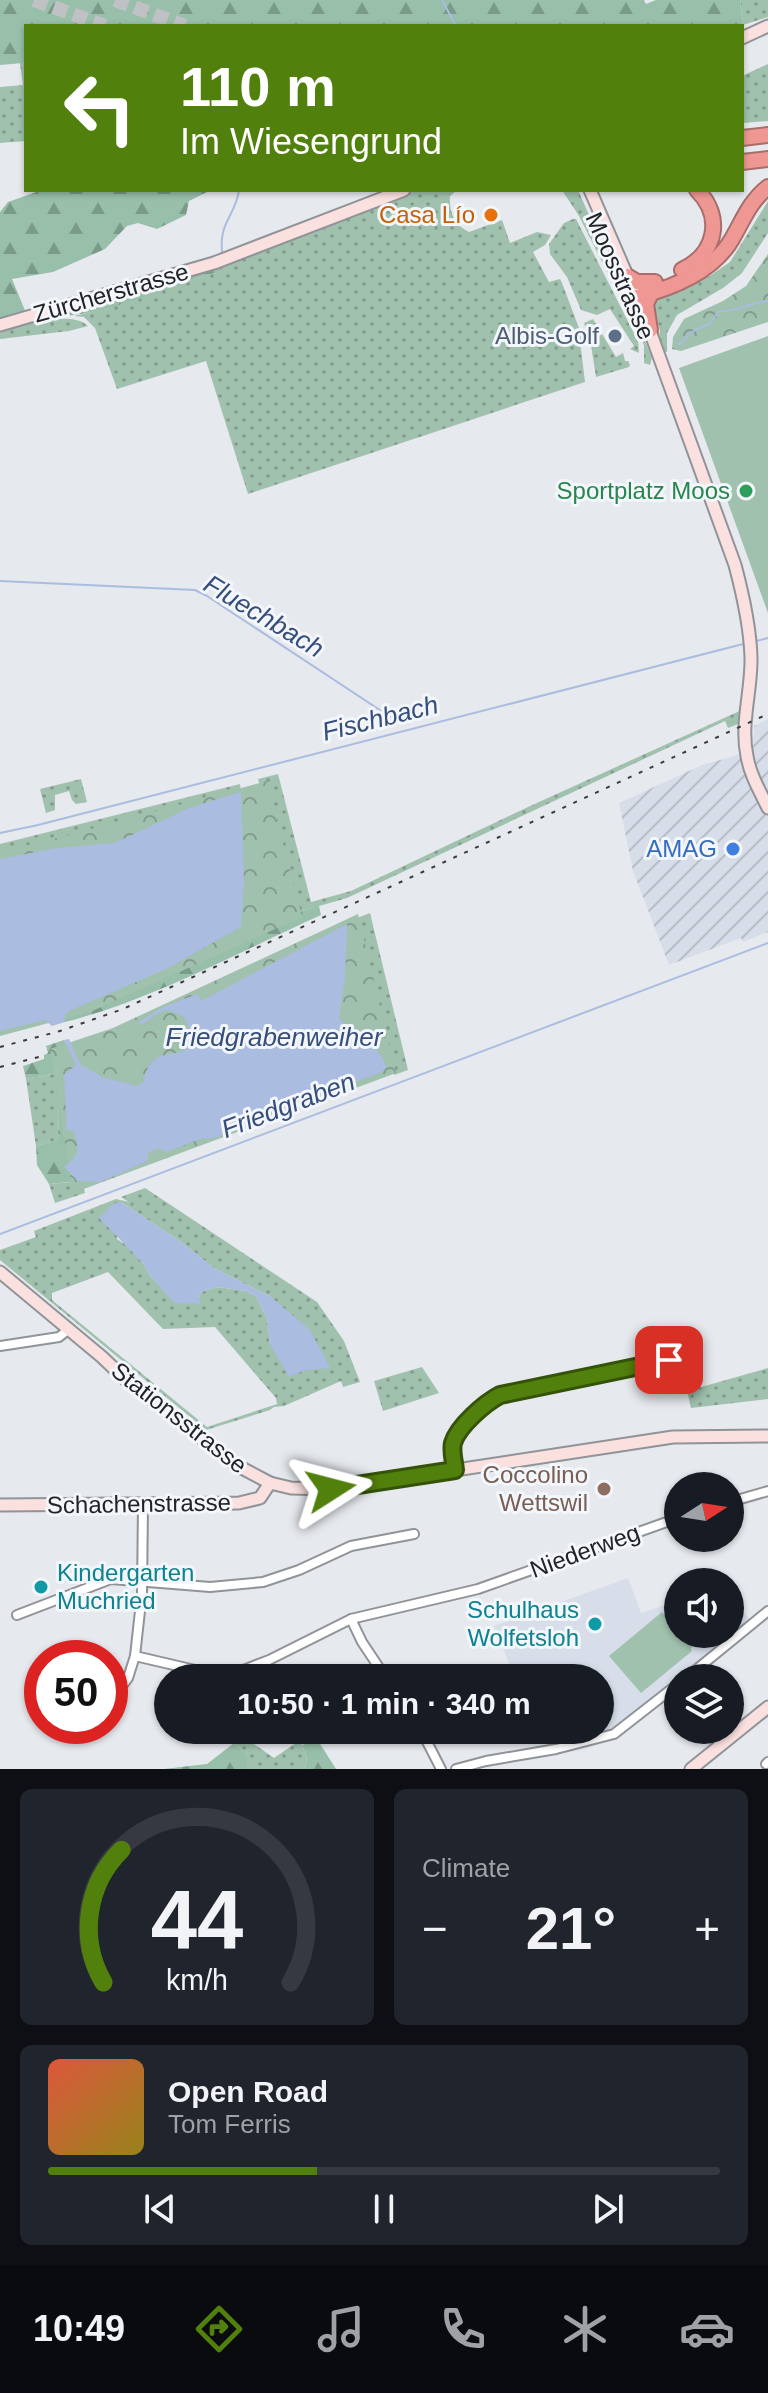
<!DOCTYPE html>
<meta charset="utf-8">
<style>
body{margin:0;font-family:Helvetica,sans-serif;background:#20242c;color:#f1f3f6;height:100vh;display:flex;flex-direction:column;font-size:30px;white-space:nowrap}
*{box-sizing:border-box;margin:0}
p{font-size:26px;color:#9ea1a6}
.icon{flex:none;width:44px;height:44px;fill:none;stroke:currentColor;stroke-width:2;stroke-linecap:round;stroke-linejoin:round}
.map{position:relative;height:1769px;overflow:hidden}
.details{display:flex;flex-direction:column;gap:20px;padding:20px;background:#0d0f14;flex:1}
.details>*{flex:none}
.banner{position:absolute;left:24px;top:24px;width:720px;height:168px;border-radius:0px;box-shadow:0 2px 6px #0004;background:#52800c;color:#fff;overflow:hidden}
.needle{width:52px;rotate:78deg}
.buttons{position:absolute;left:664px;top:1472px;display:grid;gap:16px}
.buttons a{display:grid;place-items:center;width:80px;height:80px;border-radius:50%;background:#171b24;box-shadow:0 2px 6px #0004;font-size:40px}
.speed{position:absolute;left:24px;top:1640px;display:flex;gap:16px;font-size:40px;font-weight:700;text-align:center}
.speed>*{display:grid;place-content:center;width:104px;height:104px;border-radius:50%;background:#171b24;box-shadow:0 2px 6px #0004;line-height:1}
.speed .limit{border:12px solid #d22;background:#fff;color:#111}
.pin{position:absolute;display:grid;place-items:center;width:68px;height:68px;color:#fff;margin:-34px;border-radius:16px;box-shadow:0 4px 12px #0006}
.me{position:absolute;width:88px;margin:-44px;rotate:81deg;stroke-linejoin:round;filter:drop-shadow(0 0 6px #0008)}
.turn{display:flex;align-items:center;gap:28px;height:168px;padding:0 24px;font-size:36px}
.turn .icon{width:104px;height:104px;stroke-width:2.5}
.turn b{display:block;font-size:56px;line-height:68px}
.big{font-size:60px;font-weight:800;line-height:1.1}
.details .widget{flex:1;display:flex;flex-direction:column;justify-content:center;gap:12px;min-width:0;padding:0 28px;border-radius:12px;background:#20242c}
.details .dial{align-items:center;gap:0}
.dial svg{height:208px;overflow:visible;fill:none;stroke:#363941;stroke-width:7;stroke-linecap:round;text-anchor:middle}
.dial text{fill:#f1f3f6;stroke:none}
.song{display:flex;align-items:center;gap:24px}
.cover{width:96px;height:96px;border-radius:12px;background:linear-gradient(135deg,hsl(10 70% 55%),hsl(50 70% 35%))}
.played{height:8px;border-radius:4px;background:linear-gradient(90deg,#52800c 40%,#363941 40%)}
.keys{display:flex;justify-content:space-around;direction:ltr}
.heat{display:flex;justify-content:space-between;align-items:center;font-size:44px;direction:ltr}
.details .tiles{flex:1;display:grid;gap:20px;grid-template-columns:1fr 1fr}
.widget:last-child{grid-column:span 2}
.trip{position:absolute;left:154px;top:1664px;width:460px;height:80px;border-radius:40px;background:#171b24;box-shadow:0 2px 6px #0004;font-weight:800;line-height:80px;text-align:center}
.menu{display:flex;height:128px;justify-content:space-around;align-items:center;background:#090b0e;color:#9ea1a6}
.menu .icon{width:56px;height:56px}
.menu .current{color:#52800c}
.menu b{font-size:36px;color:#f1f3f6}
.map>svg:first-child{display:block}
.built{fill:#d7dee9}
.industrial{fill:url(#industrial-furrows)}
.grass{fill:url(#grass-dots);fill-rule:evenodd}
.forest{fill:url(#forest-firs)}
.park{fill:url(#park-crowns)}
.pitch{fill:#a1c1af}
.water{fill:#aabcdf}
.lines{fill:none;stroke-linecap:round;stroke-linejoin:round}
.stream{stroke:#aabcdf;stroke-width:2}
.highway-tunnel{stroke:#bfc1c5;stroke-width:14;stroke-dasharray:14 7;stroke-linecap:butt}
.street-casing{stroke:#909397;stroke-width:12}
.secondary-casing{stroke:#909397;stroke-width:15}
.highway-casing{stroke:#a76e6c;stroke-width:18}
.street{stroke:#fff;stroke-width:8}
.secondary{stroke:#fae0df;stroke-width:11}
.highway{stroke:#ef9793;stroke-width:14}
.rail{stroke:#3a3b3c;stroke-width:2;stroke-dasharray:4 8;stroke-linecap:butt}
.route-casing{stroke:#355308;stroke-width:20}
.route{stroke:#52800c;stroke-width:14}
.food-dot{fill:#e8710a;stroke:#f3f6fa;stroke-width:3}
.service-dot{fill:#5c6f8a;stroke:#f3f6fa;stroke-width:3}
.leisure-dot{fill:#2e9e5b;stroke:#f3f6fa;stroke-width:3}
.shop-dot{fill:#3f7fe0;stroke:#f3f6fa;stroke-width:3}
.education-dot{fill:#8d6e63;stroke:#f3f6fa;stroke-width:3}
.culture-dot{fill:#0f9aa8;stroke:#f3f6fa;stroke-width:3}
.labels{text-anchor:middle;stroke-width:6;stroke-linejoin:round;paint-order:stroke}
.food-label{font-size:24px;fill:#c56008;stroke:#f3f6fa;text-anchor:end}
.street-label{font-size:24px;fill:#222324;stroke:#f3f6fa}
.service-label{font-size:24px;fill:#4e5e75;stroke:#f3f6fa;text-anchor:end}
.leisure-label{font-size:24px;fill:#27864d;stroke:#f3f6fa;text-anchor:end}
.shop-label{font-size:24px;fill:#366cbe;stroke:#f3f6fa;text-anchor:end}
.education-label{font-size:24px;fill:#785e54;stroke:#f3f6fa;text-anchor:end}
.culture-label{font-size:24px;fill:#0d838f;stroke:#f3f6fa;text-anchor:start}
.water-label{font-size:26px;font-style:italic;fill:#364e7c;stroke:#f3f6fa}
</style>
<div class="map">
<svg width="768" height="1769" viewBox="0 0 768 1769">
<defs>
<pattern id="industrial-furrows" width="10" height="10" patternUnits="userSpaceOnUse" patternTransform="scale(2)"><rect width="10" height="10" fill="#d7dee9"/><path d="M-1 1l2-2M0 10L10 0M9 11l2-2" fill="none" stroke="#b8bec8"/></pattern>
<pattern id="grass-dots" width="8" height="8" patternUnits="userSpaceOnUse" patternTransform="scale(2)"><rect width="8" height="8" fill="#a1c1af"/><path d="M2 2h.1M6 6h.1" fill="none" stroke="#839c8e" stroke-width="1.8" stroke-linecap="round"/></pattern>
<pattern id="forest-firs" width="22" height="20" patternUnits="userSpaceOnUse" patternTransform="scale(2)"><rect width="22" height="20" fill="#97bfaa"/><path d="M5 1l3.5 6h-7zM16 11l3.5 6h-7z" fill="#7b9b8a"/></pattern>
<pattern id="park-crowns" width="20" height="18" patternUnits="userSpaceOnUse" patternTransform="scale(2)"><rect width="20" height="18" fill="#a1c1af"/><path d="M2 6a3 3 0 1 1 6 0M12 15a3 3 0 1 1 6 0" fill="none" stroke="#839c8e"/></pattern>
</defs>
<rect width="100%" height="100%" fill="#e6e9ed"/>
<!-- built -->
<path class="built" d="M628 1578 641 1613 678 1601V1634H730V1596L750 1620 620 1726 605 1734 560 1744 547 1730H600V1678H515L494 1626Z"/>
<!-- industrial -->
<path class="industrial" d="M768 719V932L743 942 741 938 669 965 633 871 619 803 702 765 731 757 753 749 754 726Z"/>
<!-- grass -->
<g class="grass">
<path d="M740 0H768V17L743 25Z"/>
<path d="M24 58 26 141 0 143V87L23 85 20 63H23Z"/>
<path d="M768 64V121L742 123V76Z"/>
<path d="M412 190H457L450 196C449 212 454 225 469 232L502 220 510 243 537 232 551 235 545 245 533 252 549 282 560 279 562 283 582 336 583 340 580 341 585 382 248 494 206 361 117 389 95 328 84 317 75 316 106 308 214 273 219 266Z"/>
<path d="M562 190H578L652 357 650 365 644 363V345L579 216Z"/>
<path d="M768 201V233L742 273 723 288 677 315 667 333V352H664L659 335 660 331 657 320 652 318V307L655 299 664 292 708 277 730 262Z"/>
<path d="M573 219H576L638 341 639 353 630 349 634 346 610 309 597 315 581 310 567 277 550 254 549 244 564 223Z"/>
<path d="M593 319 616 357 623 353 625 361H628L630 365 629 367 596 377 590 339 584 323Z"/>
<path d="M38 320C54 320 76 315 88 326L69 331 0 339V330Z"/>
<path d="M744 709 743 722 728 728 725 721 347 898 295 913 258 779 278 774 311 902 351 891 528 807Z"/>
<path d="M81 779 87 802 76 804 72 800 69 791 55 795V810L46 813 40 789Z"/>
<path d="M240 784 241 792 0 859V844Z"/>
<path d="M370 913 408 1070 394 1075 383 1035 357 918Z"/>
<path d="M58 1073 59 1105 58 1140 36 1146 26 1079Z"/>
<path d="M82 1181 85 1193 55 1203 49 1184Z"/>
<path d="M145 1188 317 1302 344 1341 360 1382 343 1387 341 1381 284 1406 274 1407 270 1410 206 1430 0 1260V1250L36 1237 34 1231 116 1199 129 1202 141 1210 121 1197ZM121 1202 181 1242 214 1268 271 1297 270 1344 267 1319 256 1296 246 1291 218 1287 201 1292 199 1298 151 1277 143 1263 126 1245 117 1239ZM108 1272 163 1329 215 1327 276 1398 277 1404 207 1427 52 1300V1293Z"/>
<path d="M422 1367 439 1393 383 1411 374 1381Z"/>
<path d="M768 1368V1399L691 1408 687 1391Z"/>
<path d="M238 1733 274 1758 300 1740 307 1758 305 1769H247V1755L234 1743Z"/>
</g>
<!-- forest -->
<g class="forest">
<path d="M0 0H644L646 4 656 0H740L743 25 26 26V58L23 63 0 65Z"/>
<path d="M42 190H211L189 201 186 215 157 229 138 223 127 226 105 249 53 272 12 279 26 313 0 319V212L8 202Z"/>
<path d="M219 266 220 270 214 273C173 286 88 321 48 316Z"/>
<path d="M319 906 321 915C239 952 152 1000 65 1022V1015L295 913Z"/>
<path d="M64 1040 76 1065 57 1073 26 1079 23 1066 44 1059V1055L48 1053 46 1046Z"/>
<path d="M59 1104 78 1181 49 1184 37 1165 36 1146 58 1140Z"/>
<path d="M317 1739 336 1769H305L307 1758 302 1745Z"/>
<path d="M234 1743 247 1755V1769H164L207 1764Z"/>
</g>
<!-- park -->
<g class="park">
<path d="M768 254V322L681 351 672 349 673 337 684 319 723 301 746 286Z"/>
<path d="M267 781 302 917 90 1012 0 1036V847L31 845Z"/>
<path d="M358 914 396 1073 73 1193 50 1049 113 1028Z"/>
</g>
<!-- pitch -->
<g class="pitch">
<path d="M768 336V613L679 368Z"/>
<path d="M662 1612 673 1626 678 1622V1634H708L691 1648 692 1651 641 1693 609 1656Z"/>
</g>
<!-- water -->
<g class="water">
<path d="M241 792 244 880 241 927 166 969 69 1011 65 1015V1022L52 1026 45 1020 0 1031V859L57 848 115 843 189 808Z"/>
<path d="M347 924 345 978 339 1017 341 1021C358 1034 379 1045 386 1066L384 1071 321 1095 295 1099 286 1107 265 1115 243 1129 213 1138 200 1139 166 1152 158 1148 148 1153 147 1161 101 1182 78 1181 64 1167C80 1155 79 1149 74 1131L67 1130 64 1075 76 1065 64 1040 69 1039 80 1064 102 1077 137 1086 143 1083C150 1054 158 1057 184 1051 190 1038 193 1018 176 1013 172 1011 167 1010 163 1011 156 1014 148 1021 141 1025L139 1022 161 1008 197 994 201 1001Z"/>
<path d="M121 1202 181 1242 214 1268 271 1297 310 1330 330 1368 306 1370 289 1377 270 1344 267 1319 256 1296 246 1291 218 1287 201 1292 199 1298 201 1304 174 1303 151 1277 143 1263 99 1218 113 1204Z"/>
</g>
<g class="lines">
<!-- stream -->
<g class="stream">
<path d="M442 0 456 26"/>
<path d="M222 252C219 221 236 215 239 190"/>
<path d="M679 344 696 329 710 324 718 312C736 311 750 303 768 301"/>
<path d="M0 581 195 590 207 596 398 722"/>
<path d="M753 642 768 638"/>
<path d="M0 833 38 825 747 643"/>
<path d="M0 1234 768 943"/>
</g>
<!-- highway-tunnel -->
<g class="highway-tunnel">
<path d="M34 0 105 26"/>
<path d="M115 0 185 26"/>
</g>
<defs>
<g id="street">
<path d="M0 1346 59 1337 69 1329"/>
<path d="M455 1470C454 1461 451 1451 453 1443 458 1426 485 1403 500 1395L669 1360"/>
<path d="M730 1502 768 1491"/>
<path d="M17 1615 111 1579 210 1587 263 1582 299 1570 351 1546 414 1534"/>
<path d="M351 1619 362 1642 386 1678"/>
<path d="M135 1656 208 1673 238 1672 269 1660 351 1619 478 1589 678 1518"/>
<path d="M686 1678 768 1611"/>
<path d="M110 1702 128 1678 135 1656 142 1593 143 1504"/>
<path d="M421 1730 441 1769"/>
<path d="M709 1730 721 1745"/>
<path d="M766 1764 768 1762"/>
<path d="M456 1769 486 1761 556 1749 614 1734 678 1684"/>
</g>
<g id="secondary">
<path d="M742 38 768 26"/>
<path d="M590 190 639 303"/>
<path d="M629 297 644 332"/>
<path d="M647 323 735 565C743 595 750 626 751 657 752 689 740 724 747 756 750 775 760 791 768 808"/>
<path d="M0 325 214 263 404 190"/>
<path d="M0 1272 102 1357 124 1378 236 1465 270 1483 291 1488 331 1489 673 1437 768 1436"/>
<path d="M0 1505 239 1503 260 1498 270 1483"/>
<path d="M691 1769 768 1707"/>
</g>
<g id="highway">
<path d="M742 138 768 135"/>
<path d="M742 162 768 159"/>
<path d="M682 270C716 254 724 217 697 190"/>
<path d="M627 276 637 282H655"/>
<path d="M637 297C672 288 713 272 732 239 743 220 750 201 768 187"/>
<path d="M650 330 646 304 651 293"/>
</g>
</defs>
<!-- street casing -->
<use href="#street" class="street-casing"/>
<!-- secondary casing -->
<use href="#secondary" class="secondary-casing"/>
<!-- highway casing -->
<use href="#highway" class="highway-casing"/>
<!-- street -->
<use href="#street" class="street"/>
<!-- secondary -->
<use href="#secondary" class="secondary"/>
<!-- highway -->
<use href="#highway" class="highway"/>
<!-- rail -->
<g class="rail">
<path d="M0 1047 60 1031 123 1009 768 714"/>
<path d="M0 1067 39 1057"/>
</g>
</g>
<g class="lines">
<defs>
<path id="route" d="M331 1489 455 1470C454 1461 451 1451 453 1443 458 1426 485 1403 500 1395L669 1360"/>
</defs>
<!-- route casing -->
<use href="#route" class="route-casing"/>
<!-- route -->
<use href="#route" class="route"/>
</g>
<!-- markers -->
<circle class="food-dot" cx="491" cy="215" r="8"/>
<circle class="service-dot" cx="615" cy="336" r="8"/>
<circle class="leisure-dot" cx="746" cy="491" r="8"/>
<circle class="shop-dot" cx="733" cy="849" r="8"/>
<circle class="education-dot" cx="604" cy="1489" r="8"/>
<g class="culture-dot">
<circle cx="41" cy="1587" r="8"/>
<circle cx="595" cy="1624" r="8"/>
</g>
<g class="labels">
<!-- food labels -->
<g class="food-label">
<text x="475" y="223">Casa Lío</text>
</g>
<!-- street labels -->
<g class="street-label">
<text transform="translate(620 276) rotate(66)" y="8">Moosstrasse</text>
<text transform="translate(111 293) rotate(-16)" y="8">Zürcherstrasse</text>
<text transform="translate(179 1418) rotate(38)" y="8">Stationsstrasse</text>
<text transform="translate(139 1504) rotate(-1)" y="8">Schachenstrasse</text>
<text transform="translate(585 1551) rotate(-20)" y="8">Niederweg</text>
</g>
<!-- service labels -->
<g class="service-label">
<text x="599" y="344">Albis-Golf</text>
</g>
<!-- leisure labels -->
<g class="leisure-label">
<text x="730" y="499">Sportplatz Moos</text>
</g>
<!-- shop labels -->
<g class="shop-label">
<text x="717" y="857">AMAG</text>
</g>
<!-- education labels -->
<g class="education-label">
<text x="588" y="1483">Coccolino<tspan x="588" dy="28">Wettswil</tspan></text>
</g>
<!-- culture labels -->
<g class="culture-label">
<text x="57" y="1581">Kindergarten<tspan x="57" dy="28">Muchried</tspan></text>
<text x="579" y="1618" text-anchor="end">Schulhaus<tspan x="579" dy="28">Wolfetsloh</tspan></text>
</g>
<!-- water labels -->
<g class="water-label">
<text transform="translate(264 616) rotate(31)" y="9">Fluechbach</text>
<text transform="translate(380 718) rotate(-14)" y="9">Fischbach</text>
<text x="274" y="1046">Friedgrabenweiher</text>
<text transform="translate(288 1105) rotate(-21)" y="9">Friedgraben</text>
</g>
</g>
</svg>
<div class="buttons">
<a><svg class="needle" viewBox="-14 -14 28 28"><path d="M0-13l5 13h-10z" fill="#e53935"/><path d="M0 13l5-13h-10z" fill="#9ea1a6"/></svg></a>
<a><svg class="icon" aria-label="sound" viewBox="0 0 24 24"><path d="M4 9h4l5-4v14l-5-4H4zM17 9q2 3 0 6"/></svg></a>
<a><svg class="icon" aria-label="layers" viewBox="0 0 24 24"><path d="M12 4l9 5-9 5-9-5zM3 14l9 5 9-5"/></svg></a>
</div>
<div class="speed"><div class="limit">50</div></div>
<div class="pin" style="left:669px;top:1360px;background:#d93025"><svg class="icon" aria-label="arrive" viewBox="0 0 24 24"><path d="M6 21V4h12l-3 4 3 4H6"/></svg></div>
<svg class="me" style="left:331px;top:1489px" viewBox="-20 -20 40 40"><path d="M0-17L14 15 0 8-14 15z" fill="#52800c" stroke="#fff" stroke-width="4"/></svg>
<div class="trip">10:50 · 1 min · 340 m</div>
<div class="banner">
<div class="turn"><svg class="icon" aria-label="left" viewBox="0 0 24 24"><path d="M17 20v-9H6M10 6l-5 5 5 5"/></svg><div><b>110 m</b>Im Wiesengrund</div></div>
</div>
</div>
<section class="details">
<div class="tiles">
<div class="widget dial"><svg viewBox="0 0 100 80">
<path d="M14 69A42 42 0 1 1 86 69"/>
<path d="M14 69A42 42 0 0 1 21 18" stroke="#52800c"/>
<text x="50" y="56" font-size="32" font-weight="700">44</text>
<text x="50" y="72" font-size="11">km/h</text>
</svg></div>
<div class="widget"><p>Climate</p>
<div class="heat"><a>−</a><b class="big">21°</b><a>+</a></div>
</div>
<div class="widget">
<div class="song"><i class="cover"></i><div><b>Open Road</b><p>Tom Ferris</p></div></div>
<div class="played"></div>
<div class="keys"><svg class="icon" aria-label="previous" viewBox="0 0 24 24"><path d="M18 5L8 12l10 7zM5 5v14"/></svg><svg class="icon" aria-label="pause" viewBox="0 0 24 24"><path d="M8 5v14M16 5v14"/></svg><svg class="icon" aria-label="next" viewBox="0 0 24 24"><path d="M6 5l10 7-10 7zM19 5v14"/></svg></div>
</div>
</div>
</section>
<nav class="menu">
<b>10:49</b>
<svg class="icon current" aria-label="directions" viewBox="0 0 24 24"><path d="M12 3l9 9-9 9-9-9zM9 14v-3h6M13 9l2 2-2 2"/></svg>
<svg class="icon" aria-label="music" viewBox="0 0 24 24"><path d="M9 18V5l10-2v13"/><circle cx="6" cy="18" r="3"/><circle cx="16" cy="16" r="3"/></svg>
<svg class="icon" aria-label="phone" viewBox="0 0 24 24"><path d="M5 4h4l2 5-3 2q2 4 5 5l2-3 5 2v4C11 20 4 13 5 4z"/></svg>
<svg class="icon" aria-label="climate" viewBox="0 0 24 24"><path d="M12 3v18M4 7l16 10M4 17L20 7"/></svg>
<svg class="icon" aria-label="car" viewBox="0 0 24 24"><path d="M5 17H2v-5l4-1 3-4h7l3 4 3 1v5h-3M9 17h6M6 11h13"/><circle cx="7" cy="17" r="2"/><circle cx="17" cy="17" r="2"/></svg>
</nav>
